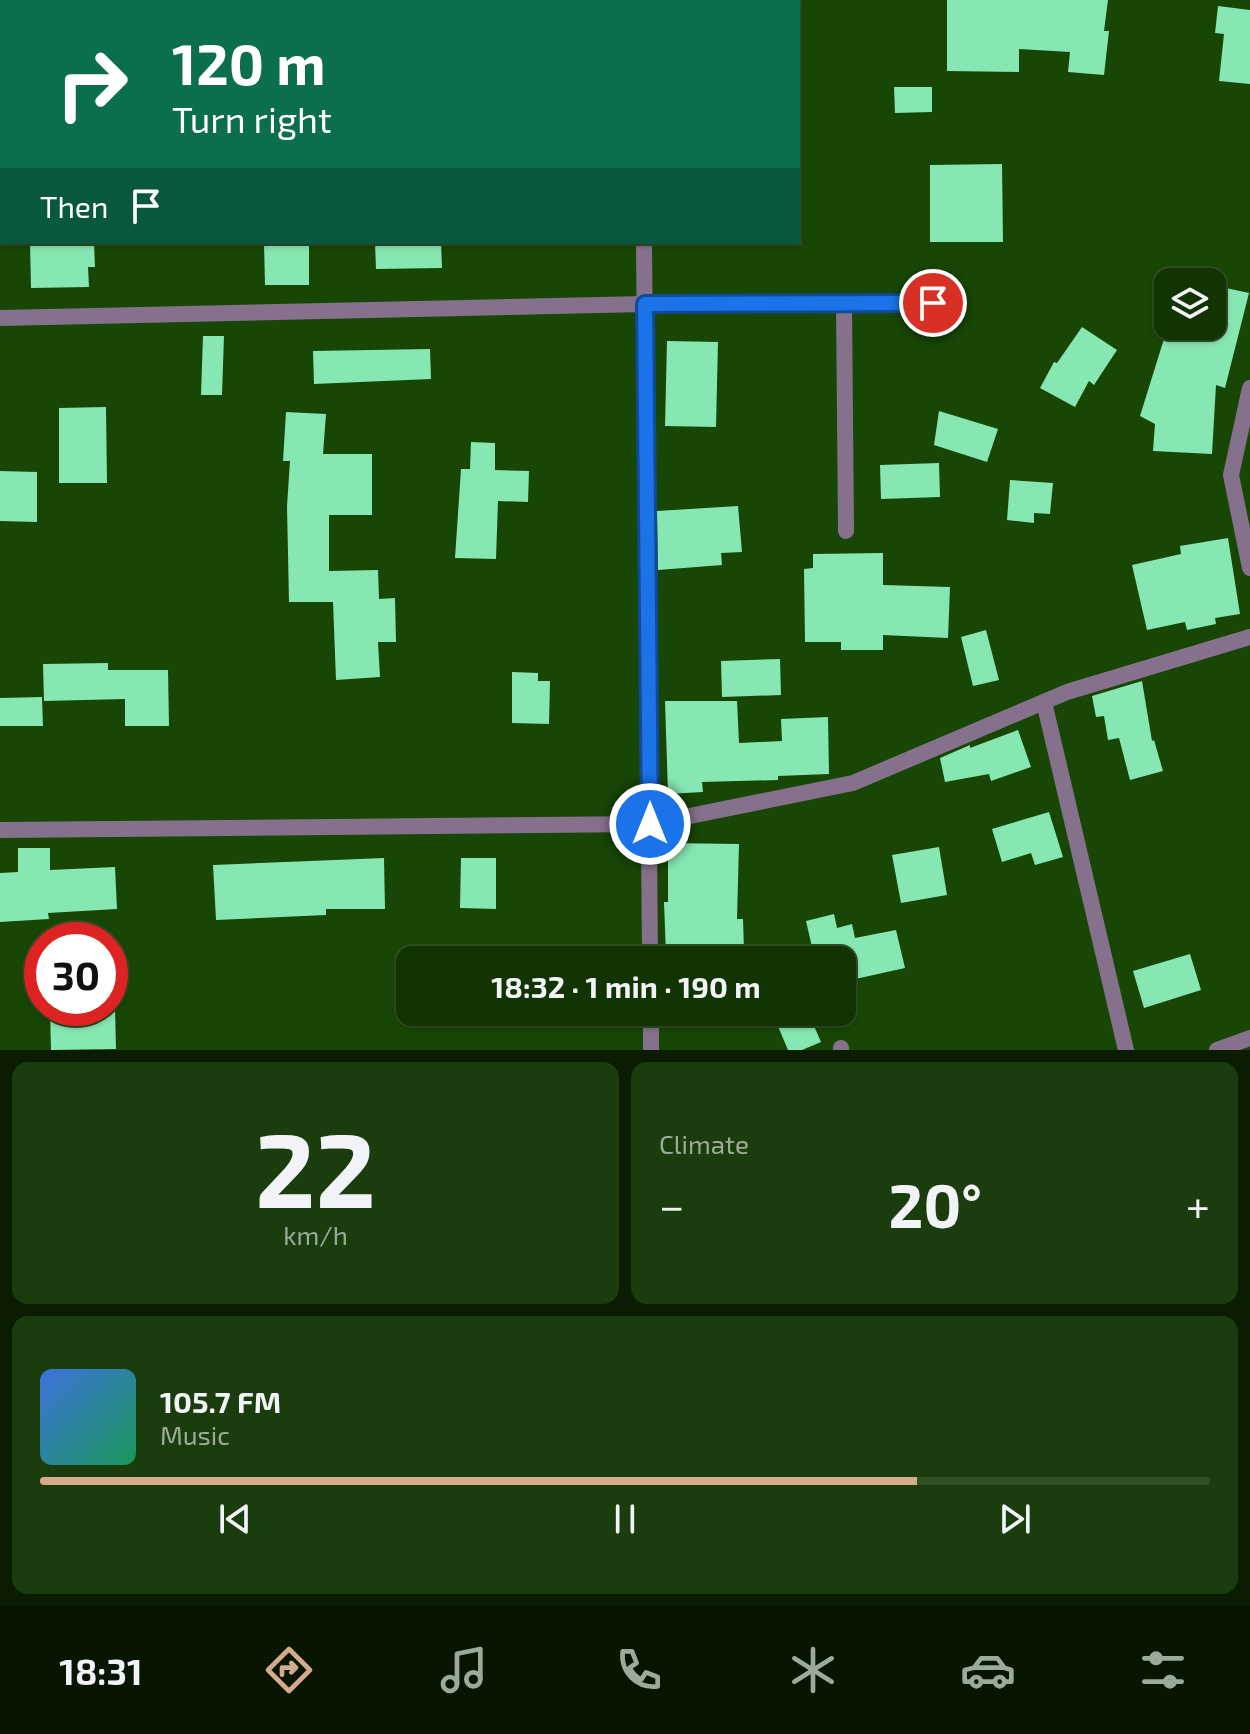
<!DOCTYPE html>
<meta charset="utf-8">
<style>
body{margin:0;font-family:"Exo 2",sans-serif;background:#1b3c0d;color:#f1f3f6;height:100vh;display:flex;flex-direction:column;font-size:30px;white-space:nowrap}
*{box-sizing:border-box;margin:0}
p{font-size:26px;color:#9caa9a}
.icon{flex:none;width:44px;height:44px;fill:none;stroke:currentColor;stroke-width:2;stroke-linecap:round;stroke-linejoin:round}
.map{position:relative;height:1050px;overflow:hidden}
.side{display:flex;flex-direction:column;gap:12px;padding:12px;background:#0a1d02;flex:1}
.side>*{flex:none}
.hud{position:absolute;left:0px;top:0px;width:800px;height:244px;box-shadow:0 2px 6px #0004,0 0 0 2px #314f25;background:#0b6e4f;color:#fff;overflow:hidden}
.fabs{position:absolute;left:1154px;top:268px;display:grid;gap:16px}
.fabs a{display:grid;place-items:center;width:72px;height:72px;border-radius:16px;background:#123403;box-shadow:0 2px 6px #0004,0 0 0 2px #314f25;font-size:40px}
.speed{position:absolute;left:24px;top:922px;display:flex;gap:16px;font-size:40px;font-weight:700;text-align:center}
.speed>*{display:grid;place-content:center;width:104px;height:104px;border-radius:50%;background:#123403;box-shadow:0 2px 6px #0004,0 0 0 2px #314f25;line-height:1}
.speed .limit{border:12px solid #d22;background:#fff;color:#111}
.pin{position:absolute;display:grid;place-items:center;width:68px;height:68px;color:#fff;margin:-34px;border:4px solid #fff;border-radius:50%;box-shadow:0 2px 8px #0007}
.me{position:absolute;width:88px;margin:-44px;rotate:0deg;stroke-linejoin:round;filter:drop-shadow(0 0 6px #0008)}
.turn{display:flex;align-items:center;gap:28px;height:168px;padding:0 40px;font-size:36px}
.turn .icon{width:104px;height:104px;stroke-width:2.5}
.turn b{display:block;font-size:56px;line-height:68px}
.then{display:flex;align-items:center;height:76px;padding:0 40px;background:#0003;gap:16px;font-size:30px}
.big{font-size:60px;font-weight:700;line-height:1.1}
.side .widget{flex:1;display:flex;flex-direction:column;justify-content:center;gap:12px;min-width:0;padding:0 28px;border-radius:16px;background:#1b3c0d}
.side .dial{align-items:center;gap:0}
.dial b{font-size:104px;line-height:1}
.song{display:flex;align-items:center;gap:24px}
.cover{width:96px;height:96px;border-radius:12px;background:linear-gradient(135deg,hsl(220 70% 55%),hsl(150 70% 35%))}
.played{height:8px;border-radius:4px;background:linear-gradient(90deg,#d6ab8b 75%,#314f25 75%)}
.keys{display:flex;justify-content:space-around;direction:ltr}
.heat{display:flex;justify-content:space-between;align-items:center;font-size:44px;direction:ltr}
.side .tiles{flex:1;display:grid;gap:12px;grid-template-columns:1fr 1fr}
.widget:last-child{grid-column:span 2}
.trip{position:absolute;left:396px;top:946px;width:460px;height:80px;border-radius:16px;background:#123403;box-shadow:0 2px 6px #0004,0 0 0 2px #314f25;font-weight:700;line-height:80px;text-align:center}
.menu{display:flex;height:128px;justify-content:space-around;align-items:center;background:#071501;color:#9caa9a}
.menu .icon{width:56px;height:56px}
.menu .active{color:#d6ab8b}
.menu b{font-size:36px;color:#f1f3f6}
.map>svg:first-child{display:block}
.building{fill:#86e7b2}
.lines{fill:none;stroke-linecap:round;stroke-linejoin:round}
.street{stroke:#86718c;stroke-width:16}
.route-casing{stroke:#114b97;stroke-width:20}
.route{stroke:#1a73e8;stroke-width:14}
</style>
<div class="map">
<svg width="1250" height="1050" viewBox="0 0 1250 1050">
<rect width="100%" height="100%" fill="#184604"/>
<!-- building -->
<g class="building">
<path d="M947 0H1108L1104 31H1109L1104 75 1068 72 1070 52 1019 49V72L947 71Z"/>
<path d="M1218 6 1250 10V84L1219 81 1224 34 1215 33Z"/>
<path d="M894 87H932V112L895 113Z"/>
<path d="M1002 164 1003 242H930V165Z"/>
<path d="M30 242H94L95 267H88L89 287 31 288Z"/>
<path d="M264 242H309V285H265Z"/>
<path d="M375 242H441L442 268 376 269Z"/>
<path d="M1212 285 1249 293 1225 388 1216 385 1212 454 1153 451 1155 424 1140 416 1168 326H1212Z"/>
<path d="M1082 327 1117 350 1094 385 1089 381 1075 407 1040 388 1054 362 1057 363Z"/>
<path d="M203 336H224L222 395H201Z"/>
<path d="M667 341 718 342 716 427 665 426Z"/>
<path d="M430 349 431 379 314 384 313 351Z"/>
<path d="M106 407 107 483H59V408Z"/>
<path d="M939 411 998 429 987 462 934 445Z"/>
<path d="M286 412 326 414 323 454H372V515H329V571L378 570 379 599 395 598 396 642H378L380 677 336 680 333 602H289L287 506 290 461H283Z"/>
<path d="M471 442 495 443V470L529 471 528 502 498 501 496 559 455 558 461 469H470Z"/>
<path d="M939 463 940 497 881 499 880 465Z"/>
<path d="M0 471 37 472V522L0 521Z"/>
<path d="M1010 480 1053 483 1050 514 1034 513V523L1007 520Z"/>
<path d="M738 506 742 552 721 553 722 565 658 570 657 511Z"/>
<path d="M1228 538 1240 614 1215 618 1216 624 1187 630 1185 622 1147 630 1132 565 1181 554 1180 546Z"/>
<path d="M883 553V585L950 587 948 638 883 635V650H841V642H805L804 569 813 568V554Z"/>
<path d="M986 630 999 680 973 686 961 637Z"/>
<path d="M780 659 781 695 722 697 721 661Z"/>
<path d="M108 663V670H168L169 726H125V699L44 701 43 664Z"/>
<path d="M512 672 538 673V681H550L549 724 512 723Z"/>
<path d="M1142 681 1152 741 1154 740 1163 771 1130 780 1119 738 1108 740 1104 716 1096 717 1092 696Z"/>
<path d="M42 697 43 726H0V698Z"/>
<path d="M665 701H737L739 743 782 741 781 719 828 717 829 774 778 776V780L702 782 703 792 668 794Z"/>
<path d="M1018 730 1031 767 991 781 989 774 945 782 940 758 970 745V748Z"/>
<path d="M1049 812 1063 857 1035 865 1031 853 1002 862 992 829Z"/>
<path d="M668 843 739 844 737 919H743L744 951 666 955 664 902H668Z"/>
<path d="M939 847 947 895 901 903 892 855Z"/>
<path d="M18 848H50V870L115 867 117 909 48 913 49 919 0 922V873L18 872Z"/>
<path d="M384 858 385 909H326V915L216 920 213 865Z"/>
<path d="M461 858H496V909L460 908Z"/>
<path d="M834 914 837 928 852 924 855 938 896 930 905 968 842 982V960H815L806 921Z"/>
<path d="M1190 954 1201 990 1144 1008 1133 971Z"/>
<path d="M50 1008H115L116 1049 51 1050Z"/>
<path d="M772 1012H808L821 1042 802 1050H788Z"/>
</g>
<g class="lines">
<!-- street -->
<g class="street">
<path d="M637 0V2"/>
<path d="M644 242 650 960"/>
<path d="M844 303 846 531"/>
<path d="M0 318 645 304 933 303"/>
<path d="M1250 388 1231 475 1250 568"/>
<path d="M1044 702 1126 1050"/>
<path d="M0 830 650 824 853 783 1067 692 1250 637"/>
<path d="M651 1012V1050"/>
<path d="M841 1048V1050"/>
<path d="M1217 1050 1250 1038"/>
</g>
</g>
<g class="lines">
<defs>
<path id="route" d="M650 824 645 304 933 303"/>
</defs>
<!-- route casing -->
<use href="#route" class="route-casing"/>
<!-- route -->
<use href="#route" class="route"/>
</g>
</svg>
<div class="fabs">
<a><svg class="icon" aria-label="layers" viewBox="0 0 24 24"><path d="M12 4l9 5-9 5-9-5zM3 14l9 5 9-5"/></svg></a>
</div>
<div class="speed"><div class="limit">30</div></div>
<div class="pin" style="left:933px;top:303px;background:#d93025"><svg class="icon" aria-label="arrive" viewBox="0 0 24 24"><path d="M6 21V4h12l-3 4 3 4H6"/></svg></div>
<svg class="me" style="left:650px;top:824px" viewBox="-20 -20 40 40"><circle r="17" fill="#1a73e8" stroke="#fff" stroke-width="3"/><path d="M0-11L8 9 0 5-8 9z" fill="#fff"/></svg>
<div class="trip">18:32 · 1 min · 190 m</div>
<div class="hud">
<div class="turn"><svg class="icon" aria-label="right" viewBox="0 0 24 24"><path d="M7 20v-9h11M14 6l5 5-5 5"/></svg><div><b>120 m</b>Turn right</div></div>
<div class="then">Then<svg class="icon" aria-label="arrive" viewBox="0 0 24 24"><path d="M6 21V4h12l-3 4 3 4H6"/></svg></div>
</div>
</div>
<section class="side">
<div class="tiles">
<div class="widget dial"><b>22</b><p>km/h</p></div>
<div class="widget"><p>Climate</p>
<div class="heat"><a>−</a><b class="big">20°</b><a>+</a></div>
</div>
<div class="widget">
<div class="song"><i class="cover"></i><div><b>105.7 FM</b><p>Music</p></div></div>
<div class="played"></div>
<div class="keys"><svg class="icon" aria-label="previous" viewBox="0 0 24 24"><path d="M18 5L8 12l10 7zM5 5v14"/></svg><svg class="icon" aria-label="pause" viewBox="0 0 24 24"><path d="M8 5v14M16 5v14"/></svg><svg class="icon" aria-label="next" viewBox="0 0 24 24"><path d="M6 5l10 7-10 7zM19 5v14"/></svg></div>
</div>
</div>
</section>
<nav class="menu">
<b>18:31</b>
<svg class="icon active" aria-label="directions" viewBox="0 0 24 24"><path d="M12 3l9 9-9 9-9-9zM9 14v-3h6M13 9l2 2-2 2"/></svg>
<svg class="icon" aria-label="music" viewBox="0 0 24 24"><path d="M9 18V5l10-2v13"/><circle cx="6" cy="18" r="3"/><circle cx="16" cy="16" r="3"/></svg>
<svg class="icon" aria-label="phone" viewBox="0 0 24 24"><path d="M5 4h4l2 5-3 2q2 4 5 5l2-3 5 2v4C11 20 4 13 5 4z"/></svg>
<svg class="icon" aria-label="climate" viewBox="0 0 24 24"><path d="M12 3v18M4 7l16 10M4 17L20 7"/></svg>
<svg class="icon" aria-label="car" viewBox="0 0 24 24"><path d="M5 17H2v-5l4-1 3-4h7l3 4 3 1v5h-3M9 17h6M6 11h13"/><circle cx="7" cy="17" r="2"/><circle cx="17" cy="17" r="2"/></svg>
<svg class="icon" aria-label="filters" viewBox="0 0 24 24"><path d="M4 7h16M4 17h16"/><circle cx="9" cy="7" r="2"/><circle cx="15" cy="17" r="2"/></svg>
</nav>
